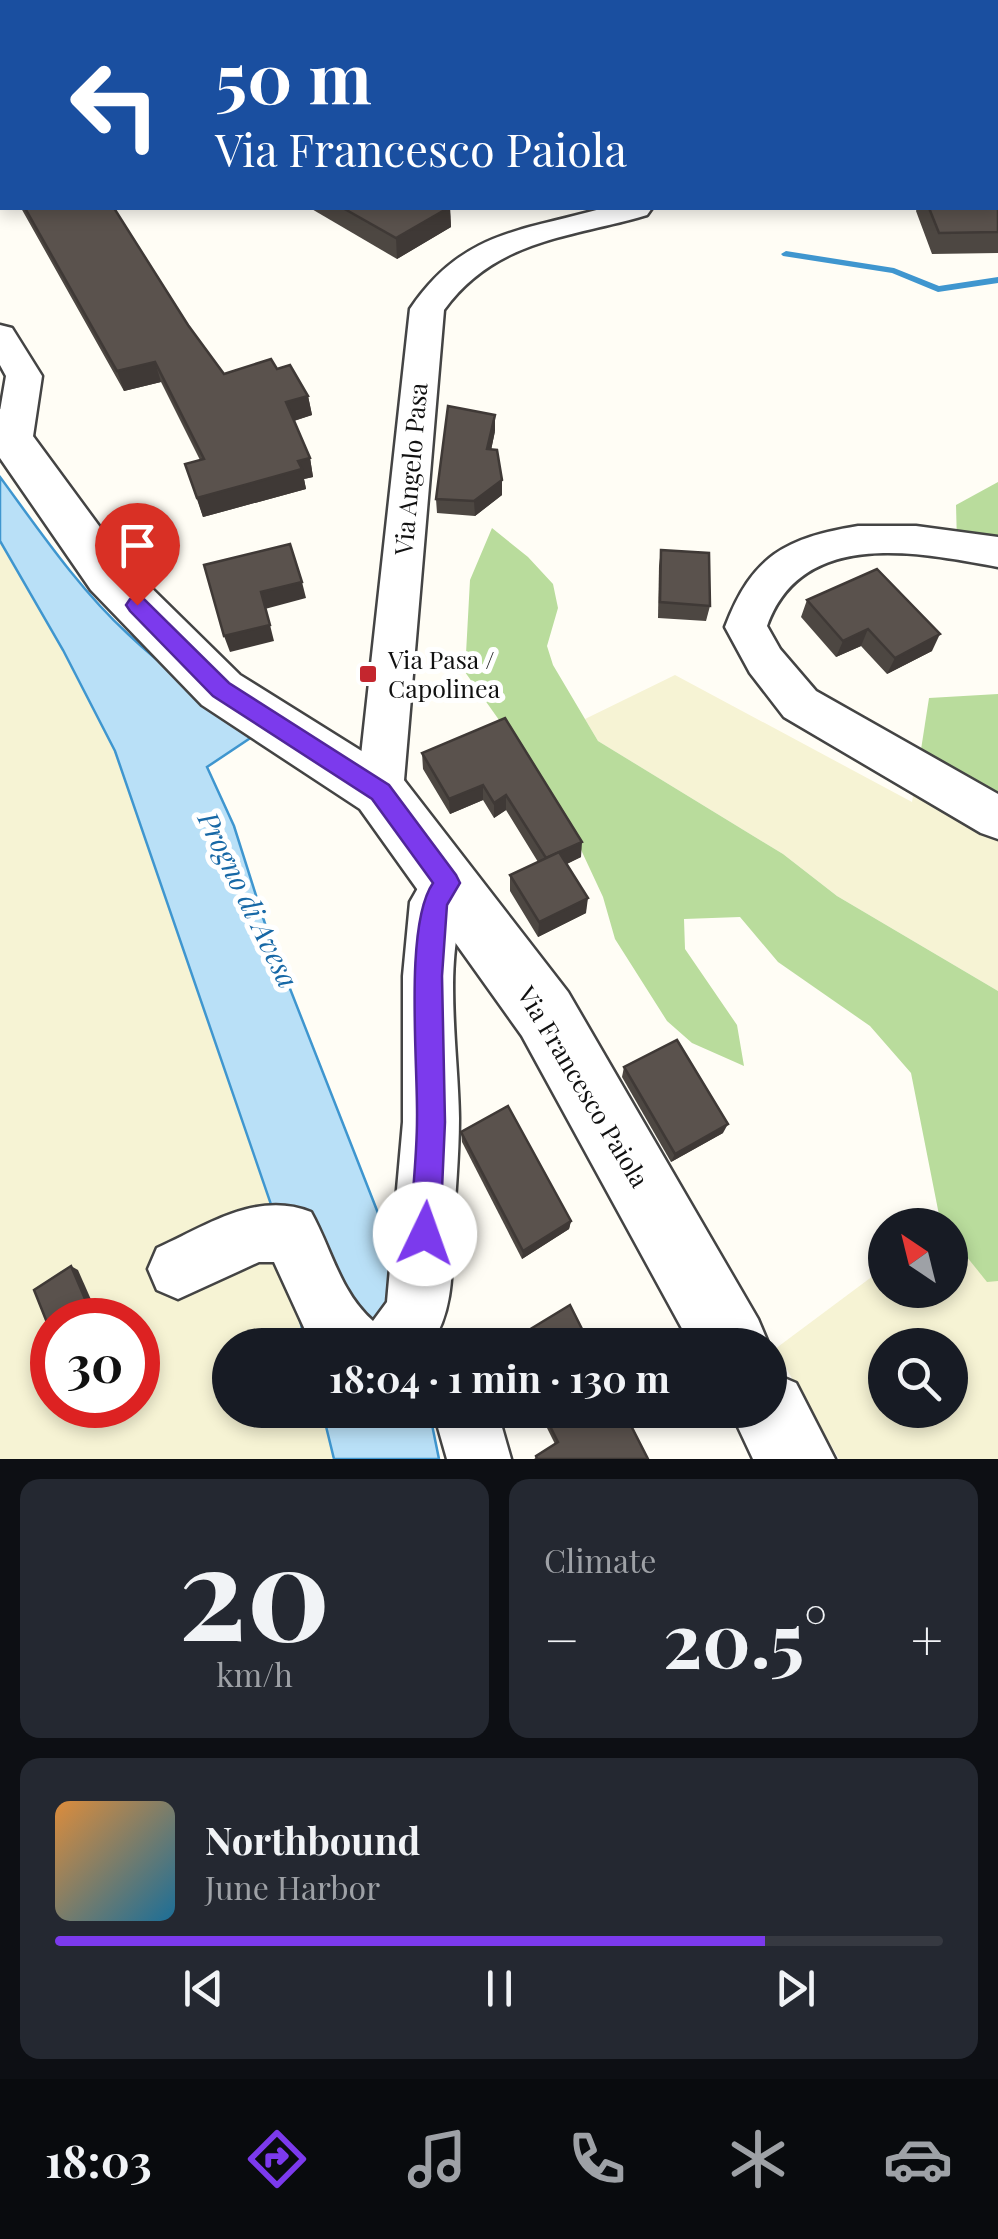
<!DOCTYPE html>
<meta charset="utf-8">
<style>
body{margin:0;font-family:"Playfair Display",serif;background:#242831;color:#f1f3f6;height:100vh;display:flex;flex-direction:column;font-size:38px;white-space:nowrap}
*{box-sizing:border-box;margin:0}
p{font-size:32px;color:#9ea1a6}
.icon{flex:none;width:55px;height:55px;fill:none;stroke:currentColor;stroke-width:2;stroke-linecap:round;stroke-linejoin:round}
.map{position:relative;height:1459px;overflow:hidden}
.side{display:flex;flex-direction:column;gap:20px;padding:20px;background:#0d0f14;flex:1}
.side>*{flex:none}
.hud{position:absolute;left:0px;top:0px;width:1000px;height:210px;box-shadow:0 5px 15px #0003;background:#1a4fa0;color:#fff;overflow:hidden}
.needle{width:65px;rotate:325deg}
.fabs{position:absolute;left:868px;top:1208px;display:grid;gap:20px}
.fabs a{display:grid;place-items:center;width:100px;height:100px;border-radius:50%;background:#171b24;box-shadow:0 5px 15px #0003;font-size:50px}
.speed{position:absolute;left:30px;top:1298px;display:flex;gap:20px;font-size:50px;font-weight:700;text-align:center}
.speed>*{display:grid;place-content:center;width:130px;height:130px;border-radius:50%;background:#171b24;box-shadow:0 5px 15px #0003;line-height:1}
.speed .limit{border:15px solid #d22;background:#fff;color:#111}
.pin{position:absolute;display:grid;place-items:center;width:85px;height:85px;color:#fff;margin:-102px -42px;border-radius:50% 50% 50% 0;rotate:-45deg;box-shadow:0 0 10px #0007}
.pin .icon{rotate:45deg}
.me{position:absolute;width:110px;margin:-55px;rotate:3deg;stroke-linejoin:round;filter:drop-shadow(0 0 8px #0008)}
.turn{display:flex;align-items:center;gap:35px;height:210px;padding:0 50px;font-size:45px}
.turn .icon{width:130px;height:130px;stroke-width:2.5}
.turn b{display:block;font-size:70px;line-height:85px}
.big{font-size:75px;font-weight:700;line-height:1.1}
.side .widget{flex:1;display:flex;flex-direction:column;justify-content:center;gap:15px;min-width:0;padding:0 35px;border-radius:20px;background:#242831}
.side .dial{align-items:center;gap:0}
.dial b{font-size:130px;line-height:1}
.song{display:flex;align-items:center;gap:30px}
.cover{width:120px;height:120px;border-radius:15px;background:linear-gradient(135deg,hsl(30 70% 55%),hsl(200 70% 35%))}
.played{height:10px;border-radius:5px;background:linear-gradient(90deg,#7c3aed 80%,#363941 80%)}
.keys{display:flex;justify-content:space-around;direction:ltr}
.heat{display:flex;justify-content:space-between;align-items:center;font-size:55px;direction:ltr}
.side .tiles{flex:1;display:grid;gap:20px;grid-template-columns:1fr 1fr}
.widget:last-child{grid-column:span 2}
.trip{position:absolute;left:212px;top:1328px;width:575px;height:100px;border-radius:50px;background:#171b24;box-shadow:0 5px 15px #0003;font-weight:700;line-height:100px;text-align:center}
.tabs{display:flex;height:160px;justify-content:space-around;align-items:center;background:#090b0e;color:#9ea1a6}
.tabs .icon{width:70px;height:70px}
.tabs .active{color:#7c3aed}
.tabs b{font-size:45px;color:#f1f3f6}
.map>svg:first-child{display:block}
.farmland{fill:#f6f3d4;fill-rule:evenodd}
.forest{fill:#b9dc9c}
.water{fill:#b9e0f7;stroke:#3f96cf;stroke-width:2.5}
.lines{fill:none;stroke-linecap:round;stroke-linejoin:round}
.stream{fill:#3f96cf;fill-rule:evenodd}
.minor-casing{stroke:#444;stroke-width:5}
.tertiary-casing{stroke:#444;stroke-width:5}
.minor{fill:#fff;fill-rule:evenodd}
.tertiary{fill:#fff;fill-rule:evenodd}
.wall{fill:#4d4742}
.shaded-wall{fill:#3f3936}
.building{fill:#5a524d;stroke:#3f3936;stroke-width:2.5}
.route{fill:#7c3aed;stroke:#51269a;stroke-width:2.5}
.poi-dot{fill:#c4262e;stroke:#fff;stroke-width:4}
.labels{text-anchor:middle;stroke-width:10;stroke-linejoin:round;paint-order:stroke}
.street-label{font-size:25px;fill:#111;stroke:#fff}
.poi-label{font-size:25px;fill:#111;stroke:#fff;text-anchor:start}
.water-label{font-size:28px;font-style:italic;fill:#1768a6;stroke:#fff}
</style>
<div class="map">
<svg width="998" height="1459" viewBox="0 0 998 1459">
<rect width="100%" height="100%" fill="#fffdf5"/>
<!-- farmland -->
<g class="farmland">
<path d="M0 541 63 650 115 751 275 1216 306 1345H230V1410H322L334 1459H0ZM52 1320H138V1405H52Z"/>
<path d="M675 675 912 802 918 769 998 837V991L837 896 783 854 598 741 585 719Z"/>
<path d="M950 1236 987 1281H998V1459H839L775 1349 885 1267V1290H950ZM885 1345H950V1410H885Z"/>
</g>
<!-- forest -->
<g class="forest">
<path d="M581 0H998V24V2Z"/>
<path d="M998 482V567L957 543 956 505Z"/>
<path d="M492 528 528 557 553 584 558 608 547 646 553 665 598 741 783 854 837 896 998 991V1281L987 1282 950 1236V1225H941L911 1073 870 1026 778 962 740 917 684 919 685 949 737 1025 744 1066 692 1043 667 1021 615 939 603 897 562 809 465 672 470 580Z"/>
<path d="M998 694V837L918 769 929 698Z"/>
</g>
<!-- water -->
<g class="water">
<path d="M0 477C39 530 79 589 128 634 167 671 213 704 258 733L207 767 234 826 267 930 378 1213 414 1345H306L275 1216 115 751 63 650 0 541Z"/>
<path d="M322 1410H429L439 1459H334Z"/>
</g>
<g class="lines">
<!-- stream -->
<path class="stream" d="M786 251 894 268 939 286 998 277V283L938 292 892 273 783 256 781 254Z"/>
<defs>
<g id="minor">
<path d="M2 108V126L0 127V109Z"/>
<path d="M604 208H652L647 215C569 238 496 239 444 310L403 792 396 806 380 812 364 806 357 792 410 309C462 231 523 231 604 208Z"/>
<path d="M0 325 12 328 42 376 32 443 26 452 13 456 0 452V411L6 376 0 365Z"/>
<path d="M858 526H916L998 537V567C917 552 802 528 767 626L780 649 816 691 998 794V839L981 833 784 717 750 673 725 627C752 556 785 538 858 526Z"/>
<path d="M447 861 464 867 472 883C440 952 458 1043 459 1118 459 1157 455 1196 453 1234 452 1271 453 1314 430 1345H312L274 1262H259L178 1299 157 1290 148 1269 157 1248C206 1226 257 1190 311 1212 332 1250 340 1292 373 1321L387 1302 403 1122V976L410 902 430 867Z"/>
<path d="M433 1410H497L511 1459H447Z"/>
</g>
<g id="tertiary">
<path d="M0 409 16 413 127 564 240 675 400 775 568 992 758 1319 769 1345H691L522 1036 360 809 202 705 91 590 0 458Z"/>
<path d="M770 1372 796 1383 835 1459H753L730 1410H770Z"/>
</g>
</defs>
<!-- minor casing -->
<use href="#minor" class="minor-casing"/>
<!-- tertiary casing -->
<use href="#tertiary" class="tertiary-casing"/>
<!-- minor -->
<use href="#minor" class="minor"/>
<!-- tertiary -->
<use href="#tertiary" class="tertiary"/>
</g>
<!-- wall -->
<g class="wall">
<path d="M309 0H452L450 2H322Z"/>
<path d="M998 190V253L932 254 916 211 917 208H998Z"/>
<path d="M21 208H114L188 325 224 374 277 369 308 396 312 415 294 421 310 458 313 477 304 479 306 489 203 517 185 464 200 460 161 382 124 391Z"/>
<path d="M310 208H450L451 227 397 259Z"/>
<path d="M495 431 491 450 502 495 475 516 437 513 436 499Z"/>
<path d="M661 550 710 606 706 621 658 618 659 566Z"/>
<path d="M807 600 932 651 887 674 861 646 836 657 801 617Z"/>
<path d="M505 718 581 857 567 864 586 913 538 937 510 891V875L538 862 506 810 494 818 483 800 450 814 423 769 422 753Z"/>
<path d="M624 1067 723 1133 671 1162 622 1077Z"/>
<path d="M461 1132 571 1221 569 1229 522 1259 462 1142Z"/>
<path d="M538 1410H623L648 1459H534L555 1444Z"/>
</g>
<!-- shaded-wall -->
<g class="shaded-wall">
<path d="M436 0H452L450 2H433Z"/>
<path d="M448 208H450L451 227 397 259 396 238Z"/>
<path d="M155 362 161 382 124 391 117 371Z"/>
<path d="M308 396 312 415 290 422 286 402Z"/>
<path d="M495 415V431L488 465 487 449Z"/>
<path d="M310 458 313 477 304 479 306 489 203 517 197 498Z"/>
<path d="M502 480V495L475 516 474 501Z"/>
<path d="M302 582 306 598 265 609 261 592Z"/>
<path d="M270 625 274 641 230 652 224 636Z"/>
<path d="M868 629 861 646 836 657 843 641Z"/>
<path d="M940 634 932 651 887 674 895 658Z"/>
<path d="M483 785V800L450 814 449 799Z"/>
<path d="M506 795V810L494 818V803Z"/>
<path d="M582 842 581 857 545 874 546 859Z"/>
<path d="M588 898 586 913 538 937 539 922Z"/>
<path d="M728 1124 723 1133 671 1162 675 1154Z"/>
<path d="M571 1221 569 1229 522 1259 523 1251Z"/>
<path d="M71 1266 78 1270 100 1320H94Z"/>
</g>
<!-- building -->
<g class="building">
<path d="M403 0H436L433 2H417Z"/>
<path d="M0 119H2V168L0 163Z"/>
<path d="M998 190V232L939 233 929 208H998Z"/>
<path d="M25 208H114L188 325 224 374 271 359 277 369 290 365 308 396 286 402 310 458 298 461 302 469 197 498 185 464 204 459 155 362 117 371Z"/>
<path d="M343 208H448L396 238Z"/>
<path d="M448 406 495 415 487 449 497 450 502 480 474 501 436 499Z"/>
<path d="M290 544 302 582 261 592 270 625 224 636 204 565Z"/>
<path d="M661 550 709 553 710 606 660 602Z"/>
<path d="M877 569 940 634 895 658 868 629 843 641 807 600Z"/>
<path d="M505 718 582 842 546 858 506 795 494 803 483 785 449 799 422 753Z"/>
<path d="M559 852 588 898 539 922 510 875Z"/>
<path d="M677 1040 728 1124 675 1154 624 1067Z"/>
<path d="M508 1106 571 1221 523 1251 461 1132Z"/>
<path d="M71 1266 94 1320H52V1335L34 1290Z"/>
<path d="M570 1305 590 1345H511L509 1342Z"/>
<path d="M542 1410H623L648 1459H537L536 1456 558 1442Z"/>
</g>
<!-- route -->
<path class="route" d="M137 597 144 599 229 683 389 785 456 875 460 883 447 905 442 976 445 1122 440 1234 435 1245 425 1249 414 1245 410 1234C412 1196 417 1157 417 1119 418 1063 404 925 433 883L372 799 213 696 130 611 126 605 130 599Z"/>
<!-- markers -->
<rect class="poi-dot" x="358" y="664" width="20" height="20" rx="5"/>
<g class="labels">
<!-- street labels -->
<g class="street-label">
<text transform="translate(411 469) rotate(-85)" y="9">Via Angelo Pasa</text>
<text transform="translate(583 1087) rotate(59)" y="9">Via Francesco Paiola</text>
</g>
<!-- poi labels -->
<g class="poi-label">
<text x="388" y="669">Via Pasa /<tspan x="388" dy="29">Capolinea</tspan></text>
</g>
<!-- water labels -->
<g class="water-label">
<text transform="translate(248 900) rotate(64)" y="10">Progno di Avesa</text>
</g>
</g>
</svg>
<div class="fabs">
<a><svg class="needle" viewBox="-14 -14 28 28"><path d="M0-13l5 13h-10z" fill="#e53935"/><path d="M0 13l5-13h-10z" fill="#9ea1a6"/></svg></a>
<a><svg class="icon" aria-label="search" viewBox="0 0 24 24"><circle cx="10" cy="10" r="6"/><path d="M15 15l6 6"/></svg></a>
</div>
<div class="speed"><div class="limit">30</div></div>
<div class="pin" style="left:137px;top:605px;background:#d93025"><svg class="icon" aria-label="arrive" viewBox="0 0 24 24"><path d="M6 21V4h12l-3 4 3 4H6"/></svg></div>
<svg class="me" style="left:425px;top:1234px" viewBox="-20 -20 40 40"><circle r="19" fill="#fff"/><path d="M0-13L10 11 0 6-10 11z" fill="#7c3aed"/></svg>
<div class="trip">18:04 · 1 min · 130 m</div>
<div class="hud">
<div class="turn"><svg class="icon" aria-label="left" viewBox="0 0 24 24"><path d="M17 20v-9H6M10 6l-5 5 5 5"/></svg><div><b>50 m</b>Via Francesco Paiola</div></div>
</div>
</div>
<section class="side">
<div class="tiles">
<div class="widget dial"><b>20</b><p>km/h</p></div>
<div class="widget"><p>Climate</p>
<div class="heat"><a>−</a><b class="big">20.5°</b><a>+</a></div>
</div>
<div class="widget">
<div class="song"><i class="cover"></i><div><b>Northbound</b><p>June Harbor</p></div></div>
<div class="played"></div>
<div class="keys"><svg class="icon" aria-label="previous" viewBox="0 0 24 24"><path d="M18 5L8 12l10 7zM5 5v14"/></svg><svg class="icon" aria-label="pause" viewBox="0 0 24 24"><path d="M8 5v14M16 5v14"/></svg><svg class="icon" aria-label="next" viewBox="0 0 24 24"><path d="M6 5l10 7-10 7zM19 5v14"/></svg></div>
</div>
</div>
</section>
<nav class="tabs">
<b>18:03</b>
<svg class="icon active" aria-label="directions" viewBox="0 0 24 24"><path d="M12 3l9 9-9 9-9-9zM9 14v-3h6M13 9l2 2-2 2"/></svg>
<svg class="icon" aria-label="music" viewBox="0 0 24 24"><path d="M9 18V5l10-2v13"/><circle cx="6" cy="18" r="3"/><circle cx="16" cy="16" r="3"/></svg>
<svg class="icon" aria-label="phone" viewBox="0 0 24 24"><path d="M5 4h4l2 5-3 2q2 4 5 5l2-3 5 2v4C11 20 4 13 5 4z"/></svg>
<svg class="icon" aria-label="climate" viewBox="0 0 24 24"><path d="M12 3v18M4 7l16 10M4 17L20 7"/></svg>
<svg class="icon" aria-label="car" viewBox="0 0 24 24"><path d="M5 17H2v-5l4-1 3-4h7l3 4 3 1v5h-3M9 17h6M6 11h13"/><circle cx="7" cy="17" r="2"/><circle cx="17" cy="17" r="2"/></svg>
</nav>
